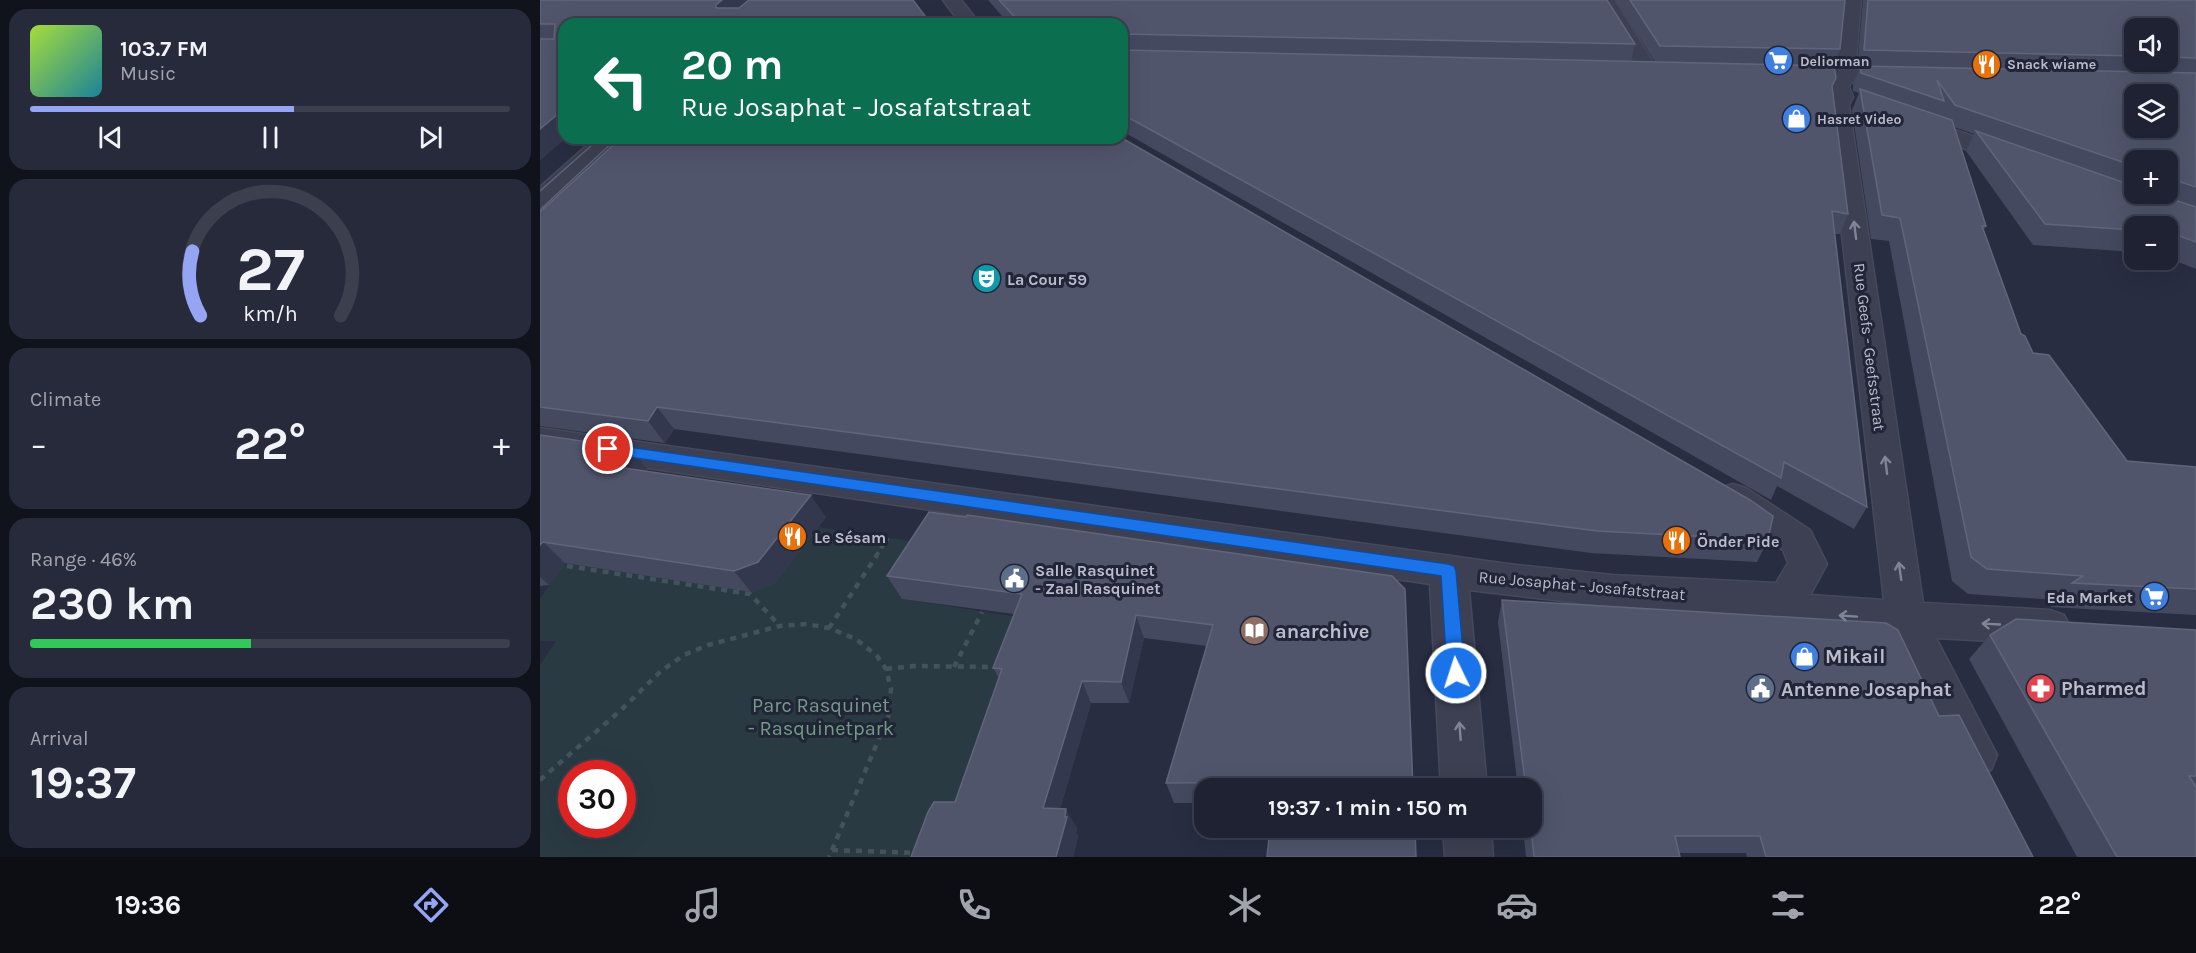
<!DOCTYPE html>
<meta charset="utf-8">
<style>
body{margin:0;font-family:Karla,sans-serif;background:#262a3a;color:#f1f3f6;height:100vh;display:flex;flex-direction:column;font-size:22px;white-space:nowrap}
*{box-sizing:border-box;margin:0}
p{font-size:20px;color:#a1a4ac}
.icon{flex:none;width:33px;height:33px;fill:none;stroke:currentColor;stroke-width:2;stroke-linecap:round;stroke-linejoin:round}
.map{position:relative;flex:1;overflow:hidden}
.side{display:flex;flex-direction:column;gap:9px;padding:9px;background:#10131c;width:540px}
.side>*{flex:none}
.top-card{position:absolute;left:18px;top:18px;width:570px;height:126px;border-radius:18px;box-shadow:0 6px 24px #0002,0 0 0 2px #3c3f4d;background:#0b6e4f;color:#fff;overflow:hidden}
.controls{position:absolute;left:1584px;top:18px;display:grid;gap:12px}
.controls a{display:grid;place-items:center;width:54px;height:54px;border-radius:12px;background:#1e2232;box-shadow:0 6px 24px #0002,0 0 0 2px #3c3f4d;font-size:30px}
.speed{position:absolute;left:18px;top:760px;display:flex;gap:12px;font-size:30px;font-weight:700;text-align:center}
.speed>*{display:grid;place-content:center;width:78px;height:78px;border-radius:50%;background:#1e2232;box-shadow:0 6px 24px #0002,0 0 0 2px #3c3f4d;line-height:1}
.speed .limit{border:9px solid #d22;background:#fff;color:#111}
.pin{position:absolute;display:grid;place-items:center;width:51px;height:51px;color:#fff;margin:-26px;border:3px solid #fff;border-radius:50%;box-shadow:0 2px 6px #0007}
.me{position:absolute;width:66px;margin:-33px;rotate:356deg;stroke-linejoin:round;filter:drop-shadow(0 0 4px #0008)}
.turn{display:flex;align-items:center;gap:21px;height:126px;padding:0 24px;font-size:27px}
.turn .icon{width:78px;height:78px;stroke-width:2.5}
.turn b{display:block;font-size:42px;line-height:51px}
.big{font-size:45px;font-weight:700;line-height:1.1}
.side .widget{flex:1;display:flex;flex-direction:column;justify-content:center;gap:9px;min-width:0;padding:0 21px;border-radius:18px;background:#262a3a}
.side .dial{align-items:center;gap:0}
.dial svg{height:156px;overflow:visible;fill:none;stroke:#3c3f4d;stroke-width:7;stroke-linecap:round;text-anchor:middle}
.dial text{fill:#f1f3f6;stroke:none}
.song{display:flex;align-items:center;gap:18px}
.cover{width:72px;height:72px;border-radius:9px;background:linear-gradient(135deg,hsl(80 70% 55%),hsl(190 70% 35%))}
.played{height:6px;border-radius:3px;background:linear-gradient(90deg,#96a4f4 55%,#3c3f4d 55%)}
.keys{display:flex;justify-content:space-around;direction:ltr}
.heat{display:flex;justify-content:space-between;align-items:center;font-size:33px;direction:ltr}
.charge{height:9px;border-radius:4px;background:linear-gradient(90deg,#34c759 46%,#3c3f4d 0)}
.trip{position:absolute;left:654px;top:778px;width:348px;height:60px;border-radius:18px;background:#1e2232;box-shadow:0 6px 24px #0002,0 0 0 2px #3c3f4d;font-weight:700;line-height:60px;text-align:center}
.menu{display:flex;height:96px;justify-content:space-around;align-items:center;background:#0c0e14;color:#a1a4ac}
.menu .icon{width:42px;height:42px}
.menu .selected{color:#96a4f4}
.menu b{font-size:27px;color:#f1f3f6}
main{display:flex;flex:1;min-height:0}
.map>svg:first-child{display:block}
.green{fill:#2a3a43;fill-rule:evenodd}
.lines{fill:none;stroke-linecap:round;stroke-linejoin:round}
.minor-casing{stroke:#46495b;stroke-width:3}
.tertiary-casing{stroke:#46495b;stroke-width:3}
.path-far1{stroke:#44535b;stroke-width:4;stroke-dasharray:4.5 4.5;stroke-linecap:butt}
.path{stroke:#44535b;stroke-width:4.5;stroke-dasharray:6 6;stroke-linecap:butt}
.minor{fill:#3c4052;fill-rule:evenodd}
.tertiary{fill:#3c4052;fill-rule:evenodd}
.tram{stroke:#5f6379;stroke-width:1.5}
.wall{fill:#444960;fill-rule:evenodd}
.shaded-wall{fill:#33384f}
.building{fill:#51556c;stroke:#61657b;stroke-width:1.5;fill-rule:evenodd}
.oneway{stroke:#818495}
.route{fill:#1a73e8;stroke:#114b97;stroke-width:1.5}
.labels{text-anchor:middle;stroke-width:6;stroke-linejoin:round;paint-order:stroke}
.far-poi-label{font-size:14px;font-weight:bold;fill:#babccc;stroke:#212537;text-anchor:start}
.poi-label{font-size:16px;font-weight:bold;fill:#babccc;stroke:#212537;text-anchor:start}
.street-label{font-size:16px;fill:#babccc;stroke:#212537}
.near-poi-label{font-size:20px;font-weight:bold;fill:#babccc;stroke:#212537;text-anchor:start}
.near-park-label{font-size:20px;fill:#729c85;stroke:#212537}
</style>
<main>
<section class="side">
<div class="widget">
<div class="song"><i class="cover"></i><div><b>103.7 FM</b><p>Music</p></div></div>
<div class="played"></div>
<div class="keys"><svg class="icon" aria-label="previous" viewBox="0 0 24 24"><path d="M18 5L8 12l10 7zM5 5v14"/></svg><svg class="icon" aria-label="pause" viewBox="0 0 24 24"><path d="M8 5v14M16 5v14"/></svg><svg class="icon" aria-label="next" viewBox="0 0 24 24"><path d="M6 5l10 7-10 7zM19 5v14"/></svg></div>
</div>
<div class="widget dial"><svg viewBox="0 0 100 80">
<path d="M14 69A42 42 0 1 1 86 69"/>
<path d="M14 69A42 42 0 0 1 10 36" stroke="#96a4f4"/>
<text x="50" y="56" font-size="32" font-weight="700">27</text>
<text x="50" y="72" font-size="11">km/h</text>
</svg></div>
<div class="widget"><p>Climate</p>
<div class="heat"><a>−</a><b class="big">22°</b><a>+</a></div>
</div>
<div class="widget"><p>Range · 46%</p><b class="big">230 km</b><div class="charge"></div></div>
<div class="widget"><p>Arrival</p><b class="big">19:37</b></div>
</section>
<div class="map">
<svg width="1656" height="857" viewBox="0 0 1656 857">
<rect width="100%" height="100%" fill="#282d42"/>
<!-- green -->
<path class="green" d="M278 527 396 545 362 599 491 619 395 857H0V665L16 641H0V599L24 563ZM32 774H82V825H32Z"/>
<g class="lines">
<defs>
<g id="minor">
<path d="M403 0H421L440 24H421Z"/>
<path d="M1056 0H1074L1119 72 1116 76H1102Z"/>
<path d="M1303 0H1321L1315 70 1360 71 1367 73 1370 77 1367 81 1360 83 1311 82 1309 87 1313 97 1309 105 1383 603 1510 610 1524 615 1530 627 1524 639 1510 644 1396 638 1457 755 1451 770 1435 777 1419 770 1354 635C1316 633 1271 638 1239 616L1072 607 929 590 947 789H901L890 584 0 452V428L968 564 1072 575 1236 583 1248 563 1243 550 1180 508 1175 498 1180 488 1193 484 1206 488 1270 530 1287 564 1270 595 1344 600 1287 105 1291 97 1289 87 1291 82 1243 79 1240 75 1243 71 1250 69 1295 70Z"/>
<path d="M1375 116 1481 153 1485 158 1481 163 1473 165 1465 163 1367 128 1364 123 1367 118Z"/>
<path d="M903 828H951L953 857H905Z"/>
</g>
<path id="tertiary" d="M55 138H79L9 205 0 207V187Z"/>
</defs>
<!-- minor casing -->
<use href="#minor" class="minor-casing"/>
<!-- tertiary casing -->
<use href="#tertiary" class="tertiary-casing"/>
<!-- path-far1 -->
<path class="path-far1" d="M336 556 348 538"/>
<!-- path -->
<g class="path">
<path d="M27 566 210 594 240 626"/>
<path d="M289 628 337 555"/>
<path d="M414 667 442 612"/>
<path d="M346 669 374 666 456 667"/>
<path d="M0 780 80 711 121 671 144 655 168 645 240 626 266 624 289 628 316 639 337 656 346 669 351 689 348 717 289 857"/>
<path d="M292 850 378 853"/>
</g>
<!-- minor -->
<use href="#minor" class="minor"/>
<!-- tertiary -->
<use href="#tertiary" class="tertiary"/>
<!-- tram -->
<g class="tram">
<path d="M0 191 60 138"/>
<path d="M0 210 77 138"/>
</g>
</g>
<!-- wall -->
<g class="wall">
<path d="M0 0 391 24H24L26 138 0 160Z"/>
<path d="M448 0H1067L1095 44 1091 61 1115 62 1075 0H1305L1300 49 1294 66 1292 88 1308 214 1300 234H1295L1327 507 1314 529 1237 486 1231 500 582 131V24H469Z"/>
<path d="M1323 0H1656V269L1628 258V226H1594V252L1493 245 1426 151 1434 134 1414 127 1446 226 1444 230 1481 334 1493 353 1587 461 1656 467V615L1510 607 1516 600 1428 594 1412 581 1349 241 1331 239 1312 110 1319 93 1313 91V84L1320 68H1317ZM1594 28H1628V62H1594ZM1594 160H1628V194H1594Z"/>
<path d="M0 212 1228 540 1217 562 1051 553 134 429 125 443 0 426Z"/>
<path d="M0 435 90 448 108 470 107 471 286 517 235 583 211 592 25 563 9 585 0 586Z"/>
<path d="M347 576H852L873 789H664V803H634L626 783 667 646 604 638 589 703H551L520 809 537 828 536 833 538 836 533 857H371L415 802 459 678 453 668 474 614 362 599Z"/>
<path d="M962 600 1399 716 1493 857H1207L1206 853H1139L1140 857H986L983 828H992V789H978L958 622Z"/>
<path d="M1656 630V857H1537L1429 659 1450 635Z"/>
</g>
<!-- shaded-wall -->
<g class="shaded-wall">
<path d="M182 0H211L185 22 176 8V5Z"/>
<path d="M24 109V138H26L0 160V129Z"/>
<path d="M117 407 134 429 125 443 108 421Z"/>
<path d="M90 448 108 470 96 489 77 467Z"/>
<path d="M271 495 286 517 235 583 211 592 194 571Z"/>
<path d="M3 542 25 563 9 585 0 577V545Z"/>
<path d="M596 615 604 638 589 703 581 682Z"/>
<path d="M542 681 551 703 515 827 503 808Z"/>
<path d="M526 809 537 828 536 833 538 836 533 857H516Z"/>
</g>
<!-- building -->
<g class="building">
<path d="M0 0H182L176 5V8H199L209 0H373L391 24H139L135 20 131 24H24V109L0 129V39H14L15 24H0Z"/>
<path d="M459 0H1067L1095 44 582 34V24H481Z"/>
<path d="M1090 0H1305L1300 49 1120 46Z"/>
<path d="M1328 0H1656V58L1628 57V28H1594V56L1324 50Z"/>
<path d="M582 50 1294 66 1296 78 1292 86 1308 214 1292 211 1327 507 1244 462 1241 478 582 114Z"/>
<path d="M1320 66 1656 73V187L1628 178V160H1594V166L1415 105 1397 80 1404 101 1321 73ZM1594 94H1628V128H1594Z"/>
<path d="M1320 89 1412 120 1446 226H1442L1481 334 1485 336 1493 353 1509 355 1587 461 1656 467V589L1532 583 1543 576 1447 569 1431 557 1360 218 1342 215Z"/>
<path d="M1436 131 1594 186V194H1616L1656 207V242L1631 233H1628V226H1594V230L1505 224Z"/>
<path d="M81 138H582L1210 500 1233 516 1228 540 1057 531 117 407 108 421 0 407V212Z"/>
<path d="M0 435 90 448 77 467 271 495 218 562 194 571 3 542 0 545Z"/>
<path d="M389 512 426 517 427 515 852 576 865 589 873 789H734L735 782 626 783 673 625 596 615 581 682 542 681 503 808 526 809 525 817H527L516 857H371L388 812 394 802H415L462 669 453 668 482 594 347 576Z"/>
<path d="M962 600 1346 623 1358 630 1399 716 1419 715 1493 857H1226L1220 836H1135L1140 857H994L991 828H992V789H986Z"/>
<path d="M1476 619 1656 630V776H1649L1656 787V857H1577L1450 635Z"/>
<path d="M730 828H875L876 857H727Z"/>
</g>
<!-- one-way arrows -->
<defs><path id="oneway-shaft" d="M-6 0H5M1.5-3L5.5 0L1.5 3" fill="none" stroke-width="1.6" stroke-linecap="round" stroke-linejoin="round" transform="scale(1.5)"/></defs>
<g class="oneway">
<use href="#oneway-shaft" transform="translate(1315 230) rotate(-97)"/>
<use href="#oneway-shaft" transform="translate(1346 465) rotate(-97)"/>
<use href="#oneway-shaft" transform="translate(1360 571) rotate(-98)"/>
<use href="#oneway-shaft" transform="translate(1308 616) rotate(-176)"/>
<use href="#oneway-shaft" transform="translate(1451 624) rotate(-177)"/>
<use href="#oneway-shaft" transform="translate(920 731) rotate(-94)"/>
</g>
<!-- route -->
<path class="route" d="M68 444 908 564 914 566 916 571 925 673 922 678 916 680 910 678 907 673 901 576 68 454 61 449Z"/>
<!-- icons -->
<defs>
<symbol id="supermarket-disc" viewBox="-11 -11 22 22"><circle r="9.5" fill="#3f7fe0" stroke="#212537"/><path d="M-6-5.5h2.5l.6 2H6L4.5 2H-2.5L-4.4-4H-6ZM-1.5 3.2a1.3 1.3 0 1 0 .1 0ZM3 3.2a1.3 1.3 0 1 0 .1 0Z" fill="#fff"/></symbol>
<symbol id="restaurant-disc" viewBox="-11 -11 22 22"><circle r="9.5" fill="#e8710a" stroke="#212537"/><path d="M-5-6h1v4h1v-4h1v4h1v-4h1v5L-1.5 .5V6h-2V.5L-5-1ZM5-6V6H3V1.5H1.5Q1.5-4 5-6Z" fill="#fff"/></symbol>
<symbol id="shop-disc" viewBox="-11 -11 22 22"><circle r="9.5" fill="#3f7fe0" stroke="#212537"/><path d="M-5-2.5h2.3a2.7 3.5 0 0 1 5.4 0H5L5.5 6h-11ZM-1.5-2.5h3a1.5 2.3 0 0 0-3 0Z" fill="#fff"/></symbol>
<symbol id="theatre-disc" viewBox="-11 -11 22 22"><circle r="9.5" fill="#0f9aa8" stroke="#212537"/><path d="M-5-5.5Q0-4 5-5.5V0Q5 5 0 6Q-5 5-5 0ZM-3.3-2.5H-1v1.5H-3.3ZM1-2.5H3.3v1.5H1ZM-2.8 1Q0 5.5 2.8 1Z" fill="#fff"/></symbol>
<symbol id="civic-disc" viewBox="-11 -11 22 22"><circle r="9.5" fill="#5c6f8a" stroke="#212537"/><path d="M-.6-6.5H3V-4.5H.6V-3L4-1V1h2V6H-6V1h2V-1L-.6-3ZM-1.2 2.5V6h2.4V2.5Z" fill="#fff"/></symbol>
<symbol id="library-disc" viewBox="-11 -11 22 22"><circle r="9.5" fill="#8d6e63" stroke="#212537"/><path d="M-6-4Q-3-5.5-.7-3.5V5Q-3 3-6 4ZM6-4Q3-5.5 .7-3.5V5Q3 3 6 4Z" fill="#fff"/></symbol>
<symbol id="pharmacy-disc" viewBox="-11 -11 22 22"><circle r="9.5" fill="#e0444e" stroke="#212537"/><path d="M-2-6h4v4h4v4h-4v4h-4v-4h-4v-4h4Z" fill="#fff"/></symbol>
</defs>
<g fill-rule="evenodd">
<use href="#supermarket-disc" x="1222" y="44" width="33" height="33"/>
<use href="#restaurant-disc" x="1430" y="48" width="33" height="33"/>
<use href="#shop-disc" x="1240" y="102" width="33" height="33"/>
<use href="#theatre-disc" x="430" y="262" width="33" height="33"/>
<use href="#restaurant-disc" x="236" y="520" width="33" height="33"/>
<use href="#restaurant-disc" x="1120" y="524" width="33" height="33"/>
<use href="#civic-disc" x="458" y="562" width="33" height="33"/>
<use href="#supermarket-disc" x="1598" y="580" width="33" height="33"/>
<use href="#library-disc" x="698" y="614" width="33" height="33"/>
<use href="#shop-disc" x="1248" y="640" width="33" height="33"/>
<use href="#pharmacy-disc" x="1484" y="672" width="33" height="33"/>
<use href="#civic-disc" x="1204" y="672" width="33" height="33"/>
</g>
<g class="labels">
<!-- far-poi labels -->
<g class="far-poi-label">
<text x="1260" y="66">Deliorman</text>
<text x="1467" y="69">Snack wiame</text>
<text x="1277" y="124">Hasret Video</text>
</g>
<!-- poi labels -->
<g class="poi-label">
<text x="467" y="285">La Cour 59</text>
<text x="274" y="543">Le Sésam</text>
<text x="1157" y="547">Önder Pide</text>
<text x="495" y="576">Salle Rasquinet<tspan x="495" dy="18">- Zaal Rasquinet</tspan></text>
<text x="1593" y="603" text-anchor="end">Eda Market</text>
</g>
<!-- street labels -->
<g class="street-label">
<text transform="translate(1330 347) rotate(83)" y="6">Rue Geefs - Geefsstraat</text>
<text transform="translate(1042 585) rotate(5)" y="6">Rue Josaphat - Josafatstraat</text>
</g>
<!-- near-poi labels -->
<g class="near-poi-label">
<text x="735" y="638">anarchive</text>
<text x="1285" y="663">Mikail</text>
<text x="1521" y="695">Pharmed</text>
<text x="1241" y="696">Antenne Josaphat</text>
</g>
<!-- near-park labels -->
<g class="near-park-label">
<text x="281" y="712">Parc Rasquinet<tspan x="281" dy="23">- Rasquinetpark</tspan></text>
</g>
</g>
</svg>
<div class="controls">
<a><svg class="icon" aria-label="sound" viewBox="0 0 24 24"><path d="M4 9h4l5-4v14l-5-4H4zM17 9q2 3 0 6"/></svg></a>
<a><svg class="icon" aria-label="layers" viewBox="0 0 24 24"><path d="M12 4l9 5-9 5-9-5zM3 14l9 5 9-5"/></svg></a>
<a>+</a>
<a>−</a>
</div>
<div class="speed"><div class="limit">30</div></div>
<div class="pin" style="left:68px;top:449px;background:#d93025"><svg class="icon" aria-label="arrive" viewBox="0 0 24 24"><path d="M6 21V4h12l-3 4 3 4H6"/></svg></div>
<svg class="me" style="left:916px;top:673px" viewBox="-20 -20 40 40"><circle r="17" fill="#1a73e8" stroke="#fff" stroke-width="3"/><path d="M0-11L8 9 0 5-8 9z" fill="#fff"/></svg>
<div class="trip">19:37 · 1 min · 150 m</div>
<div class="top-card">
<div class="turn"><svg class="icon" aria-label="left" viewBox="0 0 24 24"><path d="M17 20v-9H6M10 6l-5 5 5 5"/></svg><div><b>20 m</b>Rue Josaphat - Josafatstraat</div></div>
</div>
</div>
</main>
<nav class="menu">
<b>19:36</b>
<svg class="icon selected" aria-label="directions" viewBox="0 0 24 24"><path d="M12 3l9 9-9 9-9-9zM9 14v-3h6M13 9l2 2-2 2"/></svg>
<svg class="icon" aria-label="music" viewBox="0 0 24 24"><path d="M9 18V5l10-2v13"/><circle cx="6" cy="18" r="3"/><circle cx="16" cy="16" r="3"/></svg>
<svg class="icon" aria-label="phone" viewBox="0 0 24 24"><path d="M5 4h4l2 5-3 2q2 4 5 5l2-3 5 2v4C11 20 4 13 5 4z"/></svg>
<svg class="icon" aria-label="climate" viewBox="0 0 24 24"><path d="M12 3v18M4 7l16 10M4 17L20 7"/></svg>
<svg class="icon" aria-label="car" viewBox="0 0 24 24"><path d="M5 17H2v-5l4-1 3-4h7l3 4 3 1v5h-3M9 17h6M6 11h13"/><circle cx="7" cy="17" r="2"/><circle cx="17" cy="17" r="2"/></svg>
<svg class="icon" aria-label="filters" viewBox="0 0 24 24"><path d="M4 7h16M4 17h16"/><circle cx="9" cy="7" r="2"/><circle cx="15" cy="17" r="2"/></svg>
<b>22°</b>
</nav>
